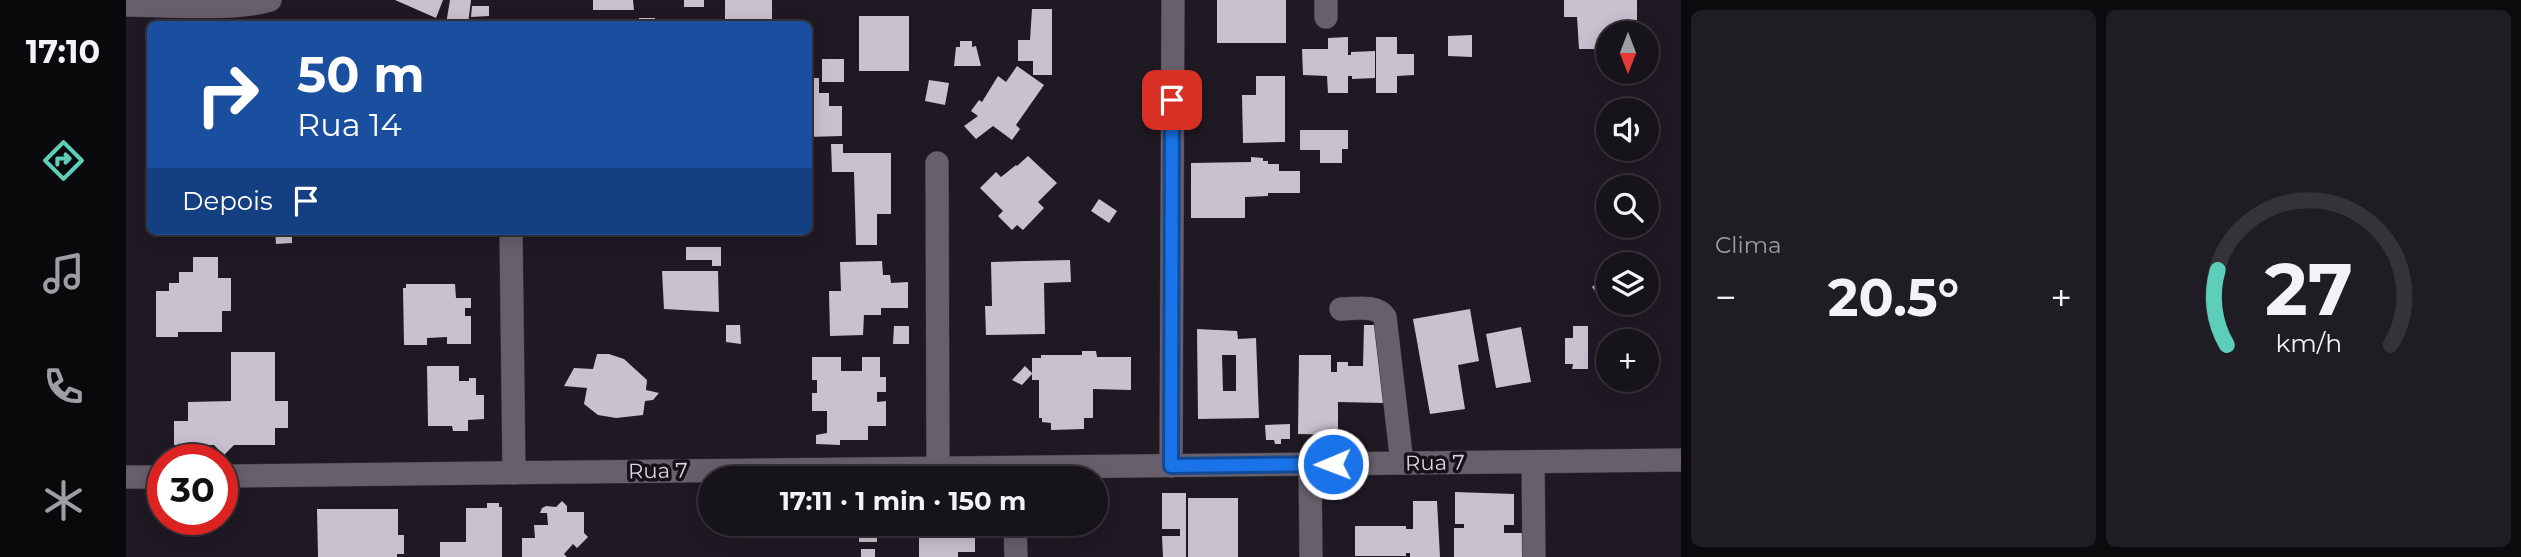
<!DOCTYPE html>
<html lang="pt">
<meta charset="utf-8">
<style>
body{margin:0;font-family:Montserrat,sans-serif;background:#201c23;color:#f1f3f6;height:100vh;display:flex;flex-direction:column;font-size:26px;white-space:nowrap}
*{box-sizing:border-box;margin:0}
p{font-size:23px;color:#9e9ea2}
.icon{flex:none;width:38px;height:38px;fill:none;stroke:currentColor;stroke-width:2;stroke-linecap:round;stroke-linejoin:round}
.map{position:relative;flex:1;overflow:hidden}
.panel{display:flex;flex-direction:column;gap:10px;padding:10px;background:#0d0a0e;width:840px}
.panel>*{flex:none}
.guide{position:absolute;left:21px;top:21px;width:665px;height:214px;border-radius:10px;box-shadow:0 4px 18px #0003,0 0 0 2px #363239;background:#1a4fa0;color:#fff;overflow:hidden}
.needle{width:46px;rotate:180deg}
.buttons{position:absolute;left:1470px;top:21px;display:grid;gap:14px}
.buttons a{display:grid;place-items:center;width:63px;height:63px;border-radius:50%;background:#17131a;box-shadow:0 4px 18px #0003,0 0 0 2px #363239;font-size:35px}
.speed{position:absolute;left:21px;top:444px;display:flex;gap:14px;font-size:35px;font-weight:700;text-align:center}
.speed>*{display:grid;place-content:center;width:91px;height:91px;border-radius:50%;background:#17131a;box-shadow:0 4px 18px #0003,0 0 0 2px #363239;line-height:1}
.speed .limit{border:10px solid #d22;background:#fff;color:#111}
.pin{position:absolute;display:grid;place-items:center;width:60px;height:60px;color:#fff;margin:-30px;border-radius:14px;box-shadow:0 4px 10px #0006}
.me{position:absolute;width:77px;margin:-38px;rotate:269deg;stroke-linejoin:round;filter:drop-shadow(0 0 5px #0008)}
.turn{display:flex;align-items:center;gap:24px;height:147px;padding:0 35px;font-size:32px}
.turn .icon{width:91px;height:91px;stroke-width:2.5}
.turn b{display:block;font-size:49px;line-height:60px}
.then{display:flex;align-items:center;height:66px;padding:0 35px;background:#0003;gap:14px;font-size:26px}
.big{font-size:52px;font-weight:700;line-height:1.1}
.panel .card{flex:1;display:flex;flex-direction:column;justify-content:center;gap:10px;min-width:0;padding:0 24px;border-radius:10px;background:#201c23}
.panel .dial{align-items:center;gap:0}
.dial svg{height:182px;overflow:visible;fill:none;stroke:#363239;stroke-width:7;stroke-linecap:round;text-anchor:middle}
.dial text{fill:#f1f3f6;stroke:none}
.heat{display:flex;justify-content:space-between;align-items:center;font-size:38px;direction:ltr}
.panel .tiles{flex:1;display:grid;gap:10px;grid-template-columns:repeat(2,1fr)}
.trip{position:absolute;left:572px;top:466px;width:410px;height:70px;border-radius:35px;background:#17131a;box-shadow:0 4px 18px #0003,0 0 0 2px #363239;font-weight:700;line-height:70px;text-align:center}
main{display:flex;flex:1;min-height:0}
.tabs{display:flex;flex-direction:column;width:126px;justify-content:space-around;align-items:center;background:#09080a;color:#9e9ea2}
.tabs .icon{width:49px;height:49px}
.tabs .on{color:#5cceba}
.tabs b{font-size:32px;color:#f1f3f6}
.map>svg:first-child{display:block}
.building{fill:#c9c1cf;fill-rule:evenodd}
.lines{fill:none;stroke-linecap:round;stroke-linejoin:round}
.minor-casing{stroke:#37333a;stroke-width:24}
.minor{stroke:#67606c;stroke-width:23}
.route-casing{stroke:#114b97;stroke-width:18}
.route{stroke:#1a73e8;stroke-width:12}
.labels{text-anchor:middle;stroke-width:7;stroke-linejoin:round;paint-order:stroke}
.street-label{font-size:21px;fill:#dad6dd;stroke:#161019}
</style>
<main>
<nav class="tabs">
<b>17:10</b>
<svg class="icon on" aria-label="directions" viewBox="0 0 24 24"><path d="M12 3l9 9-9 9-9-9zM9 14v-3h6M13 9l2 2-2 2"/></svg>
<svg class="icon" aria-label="music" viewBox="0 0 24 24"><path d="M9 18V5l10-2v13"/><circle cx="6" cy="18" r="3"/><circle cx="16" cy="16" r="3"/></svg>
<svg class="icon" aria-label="phone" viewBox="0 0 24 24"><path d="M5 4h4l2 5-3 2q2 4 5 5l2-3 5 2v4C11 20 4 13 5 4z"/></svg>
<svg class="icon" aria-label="climate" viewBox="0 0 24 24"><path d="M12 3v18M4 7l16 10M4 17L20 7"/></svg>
</nav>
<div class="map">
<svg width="1555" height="557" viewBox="0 0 1555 557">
<rect width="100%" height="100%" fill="#1f1923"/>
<!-- building -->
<g class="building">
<path d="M269 0H317L310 18Z"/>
<path d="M324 0H345L342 24H320Z"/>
<path d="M467 0H507L508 10H467Z"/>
<rect x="558" y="0" width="20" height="7"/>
<rect x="599" y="0" width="47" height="24"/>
<rect x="1091" y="0" width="69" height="43"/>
<path d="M1438 0H1511V20H1504V33H1482V49H1453L1451 17H1438Z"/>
<path d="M346 6H363V16L345 17Z"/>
<path d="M906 9H926V75H907V61H892V40H904Z"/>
<rect x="733" y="16" width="50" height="55"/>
<rect x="513" y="18" width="16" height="6"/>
<path d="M1346 35V57L1322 56V36Z"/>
<path d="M1222 37V55H1225V52L1249 51V78L1226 79V76H1222V93H1202L1201 76 1177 75 1176 49H1202V38Z"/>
<path d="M1250 37H1271V54H1288V75L1271 76V93H1250Z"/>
<path d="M834 41H846V47L850 46 855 66H828L830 47H834Z"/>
<rect x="696" y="59" width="22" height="23"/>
<path d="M891 66 918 85 890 125 894 129 886 140 867 126 850 139 838 126 852 116 845 111 853 100 856 102 872 76 880 82Z"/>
<path d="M1130 76H1159V142L1117 143 1116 95H1130Z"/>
<path d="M682 78H693V93H703V106H716V136L682 137Z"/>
<path d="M803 80 823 83 819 105 799 101Z"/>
<path d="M1174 130H1222V149H1216V163H1194V150H1174Z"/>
<path d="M705 144H717V153H765V214H751V245H730L728 172H706Z"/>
<path d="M902 156 931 183 912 202 918 208 897 230 891 225 886 230 872 216 877 211 854 188 870 172 875 177 890 165 891 166Z"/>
<path d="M1125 157 1137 158V161H1142V164H1153V171H1174V193H1142V196L1119 197V218H1065V163L1125 162Z"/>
<path d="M973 199 991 211 983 223 965 211Z"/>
<path d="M149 231H166V243L150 244Z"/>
<path d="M560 247H595V266H586V260H560Z"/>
<path d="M67 257H92V278H105V311H96V332H52V337H30V291H43V283H53V272H67Z"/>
<path d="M944 260 945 282 918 283 919 334 860 335 859 306H866L865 262Z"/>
<path d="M756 261 757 275H764L765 283 782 282V308H755V315H738L737 335 704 336 703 291H715L714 262Z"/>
<path d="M536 271H592L593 312 538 309Z"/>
<path d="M1482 274V295L1476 300 1466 287Z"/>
<path d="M280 284H329L330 298H345V308H339V316H345V344H321V337L301 338V345H278L277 288H280Z"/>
<path d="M1344 309 1353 361 1332 365 1339 409 1304 414 1287 319Z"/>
<path d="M600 325H614L615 344 600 342Z"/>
<path d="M1238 325H1260L1258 403 1212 402V435L1172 434 1173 355H1205V372H1211V362H1222V366H1237Z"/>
<path d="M768 326H783V344H767Z"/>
<path d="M1447 326H1462V369H1446L1447 364H1439V338H1447Z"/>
<path d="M1395 327 1405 382 1370 388 1360 334Z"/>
<path d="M1071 329 1111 331 1112 339 1130 338 1133 418 1072 419ZM1096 355H1110V391H1097Z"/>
<path d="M956 351H970L971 357H1005V390L967 389V418H958V429L925 430V423L916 422V418H913V380H906V374L896 385 886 380 899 366 906 373V358H915V355H956Z"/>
<path d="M105 352H149V401H162V428H149V445H108L98 455 88 445H48V421H62V402L105 401Z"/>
<path d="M471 354H483L498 359 521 380 520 390 533 393 527 400 519 401 517 415 490 418 472 415 458 404 461 388 438 386 448 368 467 369Z"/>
<path d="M686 357H715V371H736V357H754V377H760V392H751V402L760 401V426H742V440H714V445L690 444V435L701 433V411H686V393H691V380H686Z"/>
<path d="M301 366H333V381H343V378H350V395H358V419L342 420V431H327L326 426H302Z"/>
<path d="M1164 424V439H1155V444H1149L1148 440H1140L1139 425Z"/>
<path d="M1329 492 1388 494V525H1378V533H1397V557H1328V528H1338V524H1329Z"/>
<path d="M1036 493H1060V557H1037L1036 536H1054V529H1036Z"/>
<rect x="1062" y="498" width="50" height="59"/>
<path d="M436 501 441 506V512H458V533L462 537 451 548 447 544 438 554 441 557H396V538H409L408 525H422L421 513H414L416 508 420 506 430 507Z"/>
<path d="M1287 501H1311L1314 557H1284V553H1280V556H1229V526H1280V529H1287Z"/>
<path d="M361 503H373V507H376V557H314V542H340V508H361Z"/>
<path d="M191 509H272V535H278V554H271V557H192Z"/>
<rect x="733" y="523" width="18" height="19"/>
<path d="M793 523H849V552H832V557H793Z"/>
<rect x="735" y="549" width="14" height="8"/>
</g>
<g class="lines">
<defs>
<g id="minor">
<path d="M0 5C39 5 109 11 144 0"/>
<path d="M1200 17V0"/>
<path d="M811 163 812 469"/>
<path d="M385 231 388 473"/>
<path d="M1215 309C1230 309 1250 304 1259 317L1276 463"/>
<path d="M1407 462 1408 557"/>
<path d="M1184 464 1185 557"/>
<path d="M1045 466 1047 0"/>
<path d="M96 476 1555 460"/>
<path d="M0 477H37"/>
<path d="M889 523 890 557"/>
</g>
</defs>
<!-- minor casing -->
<use href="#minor" class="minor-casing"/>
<!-- minor -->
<use href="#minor" class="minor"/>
</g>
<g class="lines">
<defs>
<path id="route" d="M1046 100 1045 466 1207 464"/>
</defs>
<!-- route casing -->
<use href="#route" class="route-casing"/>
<!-- route -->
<use href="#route" class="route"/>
</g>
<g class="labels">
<!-- street labels -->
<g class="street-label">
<text transform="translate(1309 463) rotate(-1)" y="7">Rua 7</text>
<text transform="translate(532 471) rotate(-1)" y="7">Rua 7</text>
</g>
</g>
</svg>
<div class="buttons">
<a><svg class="needle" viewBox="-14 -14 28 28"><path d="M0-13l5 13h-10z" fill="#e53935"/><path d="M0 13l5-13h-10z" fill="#9e9ea2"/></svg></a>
<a><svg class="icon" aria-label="sound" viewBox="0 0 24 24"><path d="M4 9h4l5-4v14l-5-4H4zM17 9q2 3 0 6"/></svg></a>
<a><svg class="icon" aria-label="search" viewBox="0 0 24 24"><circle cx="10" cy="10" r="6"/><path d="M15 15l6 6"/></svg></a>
<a><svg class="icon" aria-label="layers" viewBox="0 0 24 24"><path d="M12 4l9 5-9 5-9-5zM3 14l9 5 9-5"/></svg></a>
<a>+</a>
</div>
<div class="speed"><div class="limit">30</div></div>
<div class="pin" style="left:1046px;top:100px;background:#d93025"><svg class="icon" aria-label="arrive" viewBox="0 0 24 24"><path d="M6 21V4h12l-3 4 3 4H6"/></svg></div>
<svg class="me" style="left:1207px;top:464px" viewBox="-20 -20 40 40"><circle r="17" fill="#1a73e8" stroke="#fff" stroke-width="3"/><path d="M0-11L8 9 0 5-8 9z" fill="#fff"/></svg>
<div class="trip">17:11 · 1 min · 150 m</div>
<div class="guide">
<div class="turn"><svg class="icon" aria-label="right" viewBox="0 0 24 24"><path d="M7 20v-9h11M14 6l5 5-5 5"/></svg><div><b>50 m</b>Rua 14</div></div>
<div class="then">Depois<svg class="icon" aria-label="arrive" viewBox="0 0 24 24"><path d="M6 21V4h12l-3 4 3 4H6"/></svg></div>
</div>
</div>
<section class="panel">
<div class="tiles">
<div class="card"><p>Clima</p>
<div class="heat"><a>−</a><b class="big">20.5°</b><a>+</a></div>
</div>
<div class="card dial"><svg viewBox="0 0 100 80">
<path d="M14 69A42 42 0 1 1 86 69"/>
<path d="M14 69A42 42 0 0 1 10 36" stroke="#5cceba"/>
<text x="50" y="56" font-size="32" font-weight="700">27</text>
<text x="50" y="72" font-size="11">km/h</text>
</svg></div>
</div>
</section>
</main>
